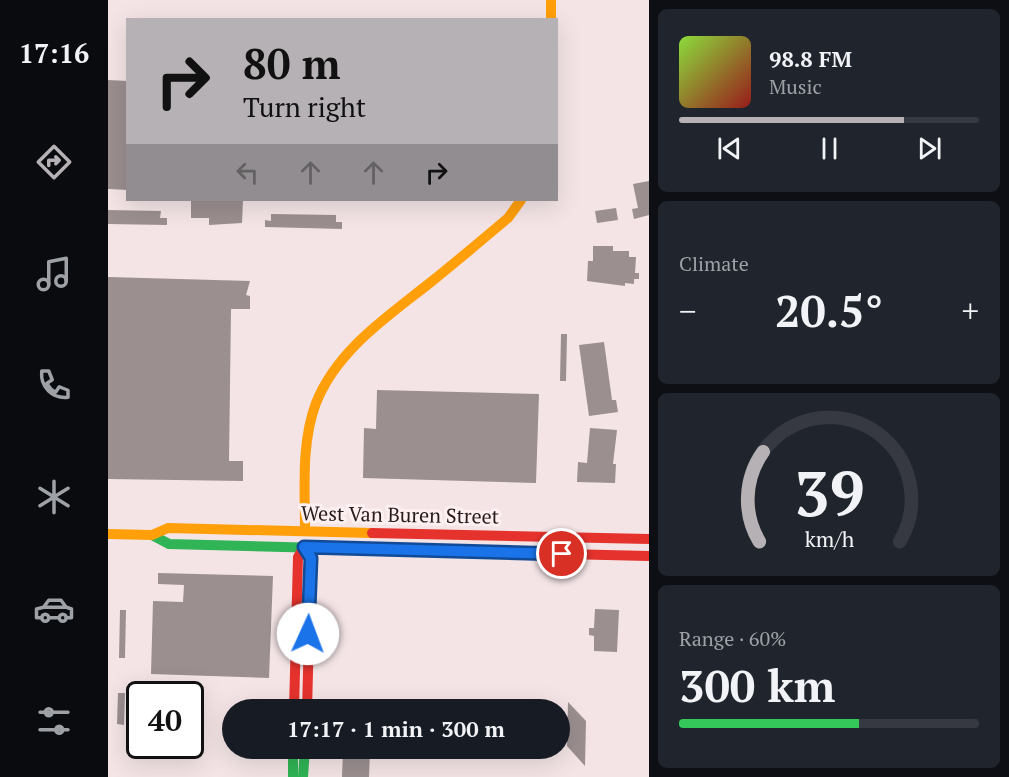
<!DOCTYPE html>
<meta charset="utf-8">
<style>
body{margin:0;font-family:"PT Serif",serif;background:#20242c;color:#f1f3f6;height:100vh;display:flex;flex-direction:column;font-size:22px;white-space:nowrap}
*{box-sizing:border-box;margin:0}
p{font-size:20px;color:#9ea1a6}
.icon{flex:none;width:33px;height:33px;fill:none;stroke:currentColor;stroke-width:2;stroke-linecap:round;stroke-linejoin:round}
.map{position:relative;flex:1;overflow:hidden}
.details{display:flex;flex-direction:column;gap:9px;padding:9px;background:#0d0f14;width:360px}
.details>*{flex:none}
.banner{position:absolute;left:18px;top:18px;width:432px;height:183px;border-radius:0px;box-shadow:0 6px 24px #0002;background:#b6b1b4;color:#111;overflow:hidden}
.speed{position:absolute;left:18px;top:681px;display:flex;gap:12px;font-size:30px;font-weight:700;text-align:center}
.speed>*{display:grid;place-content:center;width:78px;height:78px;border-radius:50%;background:#171b24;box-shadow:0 6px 24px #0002;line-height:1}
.speed .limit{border:3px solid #111;border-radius:9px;background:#fff;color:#111}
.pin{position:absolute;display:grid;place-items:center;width:51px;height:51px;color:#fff;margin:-26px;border:3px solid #fff;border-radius:50%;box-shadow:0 2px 6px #0007}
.me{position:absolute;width:66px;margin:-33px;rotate:2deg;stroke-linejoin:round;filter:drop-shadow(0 0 4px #0008)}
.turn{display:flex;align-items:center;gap:21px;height:126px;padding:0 18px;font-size:27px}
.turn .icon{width:78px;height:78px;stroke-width:2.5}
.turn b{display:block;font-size:42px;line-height:51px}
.lanes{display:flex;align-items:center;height:57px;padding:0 18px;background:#0003;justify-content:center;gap:30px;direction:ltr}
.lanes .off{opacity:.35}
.big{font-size:45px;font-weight:700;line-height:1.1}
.details .card{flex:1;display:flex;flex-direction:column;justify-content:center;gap:9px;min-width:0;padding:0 21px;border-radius:9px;background:#20242c}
.details .dial{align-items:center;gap:0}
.dial svg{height:156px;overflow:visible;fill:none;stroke:#363941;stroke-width:7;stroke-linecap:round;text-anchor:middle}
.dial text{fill:#f1f3f6;stroke:none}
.song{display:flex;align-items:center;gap:18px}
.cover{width:72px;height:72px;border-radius:9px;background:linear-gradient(135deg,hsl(90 70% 55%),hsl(0 70% 35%))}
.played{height:6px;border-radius:3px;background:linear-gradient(90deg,#b6b1b4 75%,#363941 75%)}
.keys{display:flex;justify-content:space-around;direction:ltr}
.heat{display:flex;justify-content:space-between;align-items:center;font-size:33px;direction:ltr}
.charge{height:9px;border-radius:4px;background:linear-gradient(90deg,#34c759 60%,#363941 0)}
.trip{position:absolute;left:114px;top:699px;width:348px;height:60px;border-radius:30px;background:#171b24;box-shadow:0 6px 24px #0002;font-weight:700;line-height:60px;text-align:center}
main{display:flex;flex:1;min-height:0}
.dock{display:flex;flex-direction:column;width:108px;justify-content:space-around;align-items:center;background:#090b0e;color:#9ea1a6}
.dock .icon{width:42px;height:42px}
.dock .active{color:#b6b1b4}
.dock b{font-size:27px;color:#f1f3f6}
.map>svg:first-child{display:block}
.building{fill:#9b8f90}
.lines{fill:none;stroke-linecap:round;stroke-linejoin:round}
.fast{stroke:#30b455;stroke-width:10}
.slow{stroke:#ff9f0a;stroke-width:10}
.jam{stroke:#e5322d;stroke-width:10}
.route-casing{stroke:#114b97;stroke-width:15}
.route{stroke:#1a73e8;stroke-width:10}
.labels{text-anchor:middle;stroke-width:6;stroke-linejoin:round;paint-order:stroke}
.street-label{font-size:20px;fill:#271b1c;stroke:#fef0f1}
</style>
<main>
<nav class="dock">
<b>17:16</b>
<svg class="icon active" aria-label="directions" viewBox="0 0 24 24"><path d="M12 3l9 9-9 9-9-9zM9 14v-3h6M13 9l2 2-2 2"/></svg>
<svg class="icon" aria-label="music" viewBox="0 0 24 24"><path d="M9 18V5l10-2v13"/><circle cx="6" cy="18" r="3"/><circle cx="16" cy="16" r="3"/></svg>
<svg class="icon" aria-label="phone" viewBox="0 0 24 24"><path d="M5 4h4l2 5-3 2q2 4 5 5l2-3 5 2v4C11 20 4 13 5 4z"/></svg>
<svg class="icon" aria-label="climate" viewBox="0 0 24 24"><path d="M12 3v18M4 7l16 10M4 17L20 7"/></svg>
<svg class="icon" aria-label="car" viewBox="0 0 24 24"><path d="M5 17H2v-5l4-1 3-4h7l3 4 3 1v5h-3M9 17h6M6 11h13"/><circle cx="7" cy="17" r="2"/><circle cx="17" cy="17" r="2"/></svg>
<svg class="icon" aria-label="filters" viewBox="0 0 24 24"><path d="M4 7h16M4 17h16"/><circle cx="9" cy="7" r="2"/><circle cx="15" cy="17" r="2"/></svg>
</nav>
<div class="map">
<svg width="541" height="777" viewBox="0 0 541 777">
<rect width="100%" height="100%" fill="#f4e4e6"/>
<!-- building -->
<g class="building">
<path d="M0 80 20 81V190L0 189Z"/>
<path d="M541 181V215L526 219 524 209 530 208 525 184Z"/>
<path d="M83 200H135L134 223 101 225V218H83Z"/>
<path d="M508 208 510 220 489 223 487 211Z"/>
<path d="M0 210 53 211 52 218H59V225L0 224Z"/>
<path d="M163 214 228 215V222H234V229L157 227V220L163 221Z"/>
<path d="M485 246H505V251H521V257H528L527 273H531V279H526V284L517 283V286L479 281 480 261H485Z"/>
<path d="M0 277 142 281 138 295 142 296V309H123L121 461H135V481L0 479Z"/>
<path d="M453 334H459L458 381H452Z"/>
<path d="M496 342 504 400H508L510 412 481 416 471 345Z"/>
<path d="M269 390 431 394 428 483 255 478 256 428 268 429Z"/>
<path d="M482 428 509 430 505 464H508L507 483 469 482 470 462 479 463Z"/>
<path d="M50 573 165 576 161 678 43 674 45 601 75 602 76 585 50 584Z"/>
<path d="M487 609 511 610 509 652 486 651V636L481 635V628H486Z"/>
<path d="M12 610H18L17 658H11Z"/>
<path d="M10 693H17L16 725 9 724Z"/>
<path d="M460 702 478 721 477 766 459 746Z"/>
<path d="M235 751 262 752 261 777H234Z"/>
</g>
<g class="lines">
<!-- fast -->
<g class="fast">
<path d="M44 535 61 544 455 554"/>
<path d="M185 748V777"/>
<path d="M195 777 197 748"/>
</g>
<!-- slow -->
<g class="slow">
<path d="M443 0V20"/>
<path d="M197 530C197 488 193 443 208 403 229 350 279 317 323 282 349 261 374 240 400 218L413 200"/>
<path d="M0 534 44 535 60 528 264 533"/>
</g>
<!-- jam -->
<g class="jam">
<path d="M264 533 541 539"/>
<path d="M455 554 541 556"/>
<path d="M186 710 190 557 196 547 203 558 199 710"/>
</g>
</g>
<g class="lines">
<defs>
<path id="route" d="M200 634 203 558 196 547 454 554"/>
</defs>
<!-- route casing -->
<use href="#route" class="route-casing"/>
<!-- route -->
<use href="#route" class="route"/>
</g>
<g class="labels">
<!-- street labels -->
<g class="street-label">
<text transform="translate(292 515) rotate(1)" y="7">West Van Buren Street</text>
</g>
</g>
</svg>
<div class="speed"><div class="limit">40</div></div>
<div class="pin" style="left:454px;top:554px;background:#d93025"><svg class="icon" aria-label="arrive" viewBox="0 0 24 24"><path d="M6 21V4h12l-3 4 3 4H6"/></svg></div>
<svg class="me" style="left:200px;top:634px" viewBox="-20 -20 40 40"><circle r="19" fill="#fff"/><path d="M0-13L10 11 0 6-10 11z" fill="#1a73e8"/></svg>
<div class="trip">17:17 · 1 min · 300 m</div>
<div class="banner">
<div class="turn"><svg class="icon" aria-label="right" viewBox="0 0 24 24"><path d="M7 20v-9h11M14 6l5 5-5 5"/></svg><div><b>80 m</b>Turn right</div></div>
<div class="lanes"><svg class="icon off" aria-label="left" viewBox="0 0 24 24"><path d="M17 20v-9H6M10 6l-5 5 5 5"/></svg><svg class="icon off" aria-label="ahead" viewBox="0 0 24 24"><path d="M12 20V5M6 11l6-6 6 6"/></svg><svg class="icon off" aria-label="ahead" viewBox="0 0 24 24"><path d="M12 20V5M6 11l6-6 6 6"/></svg><svg class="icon" aria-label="right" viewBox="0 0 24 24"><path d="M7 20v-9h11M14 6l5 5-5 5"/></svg></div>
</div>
</div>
<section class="details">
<div class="card">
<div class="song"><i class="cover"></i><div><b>98.8 FM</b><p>Music</p></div></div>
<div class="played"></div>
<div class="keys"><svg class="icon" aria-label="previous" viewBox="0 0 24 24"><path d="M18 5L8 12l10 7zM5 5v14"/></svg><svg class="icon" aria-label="pause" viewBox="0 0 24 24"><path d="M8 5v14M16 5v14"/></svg><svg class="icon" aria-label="next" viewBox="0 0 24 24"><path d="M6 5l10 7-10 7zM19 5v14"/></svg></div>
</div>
<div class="card"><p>Climate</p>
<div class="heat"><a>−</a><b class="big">20.5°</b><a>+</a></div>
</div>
<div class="card dial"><svg viewBox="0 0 100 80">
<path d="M14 69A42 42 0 1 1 86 69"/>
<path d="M14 69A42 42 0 0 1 16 23" stroke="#b6b1b4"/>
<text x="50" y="56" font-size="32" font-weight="700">39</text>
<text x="50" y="72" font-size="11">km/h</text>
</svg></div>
<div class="card"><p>Range · 60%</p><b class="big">300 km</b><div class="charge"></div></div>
</section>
</main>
